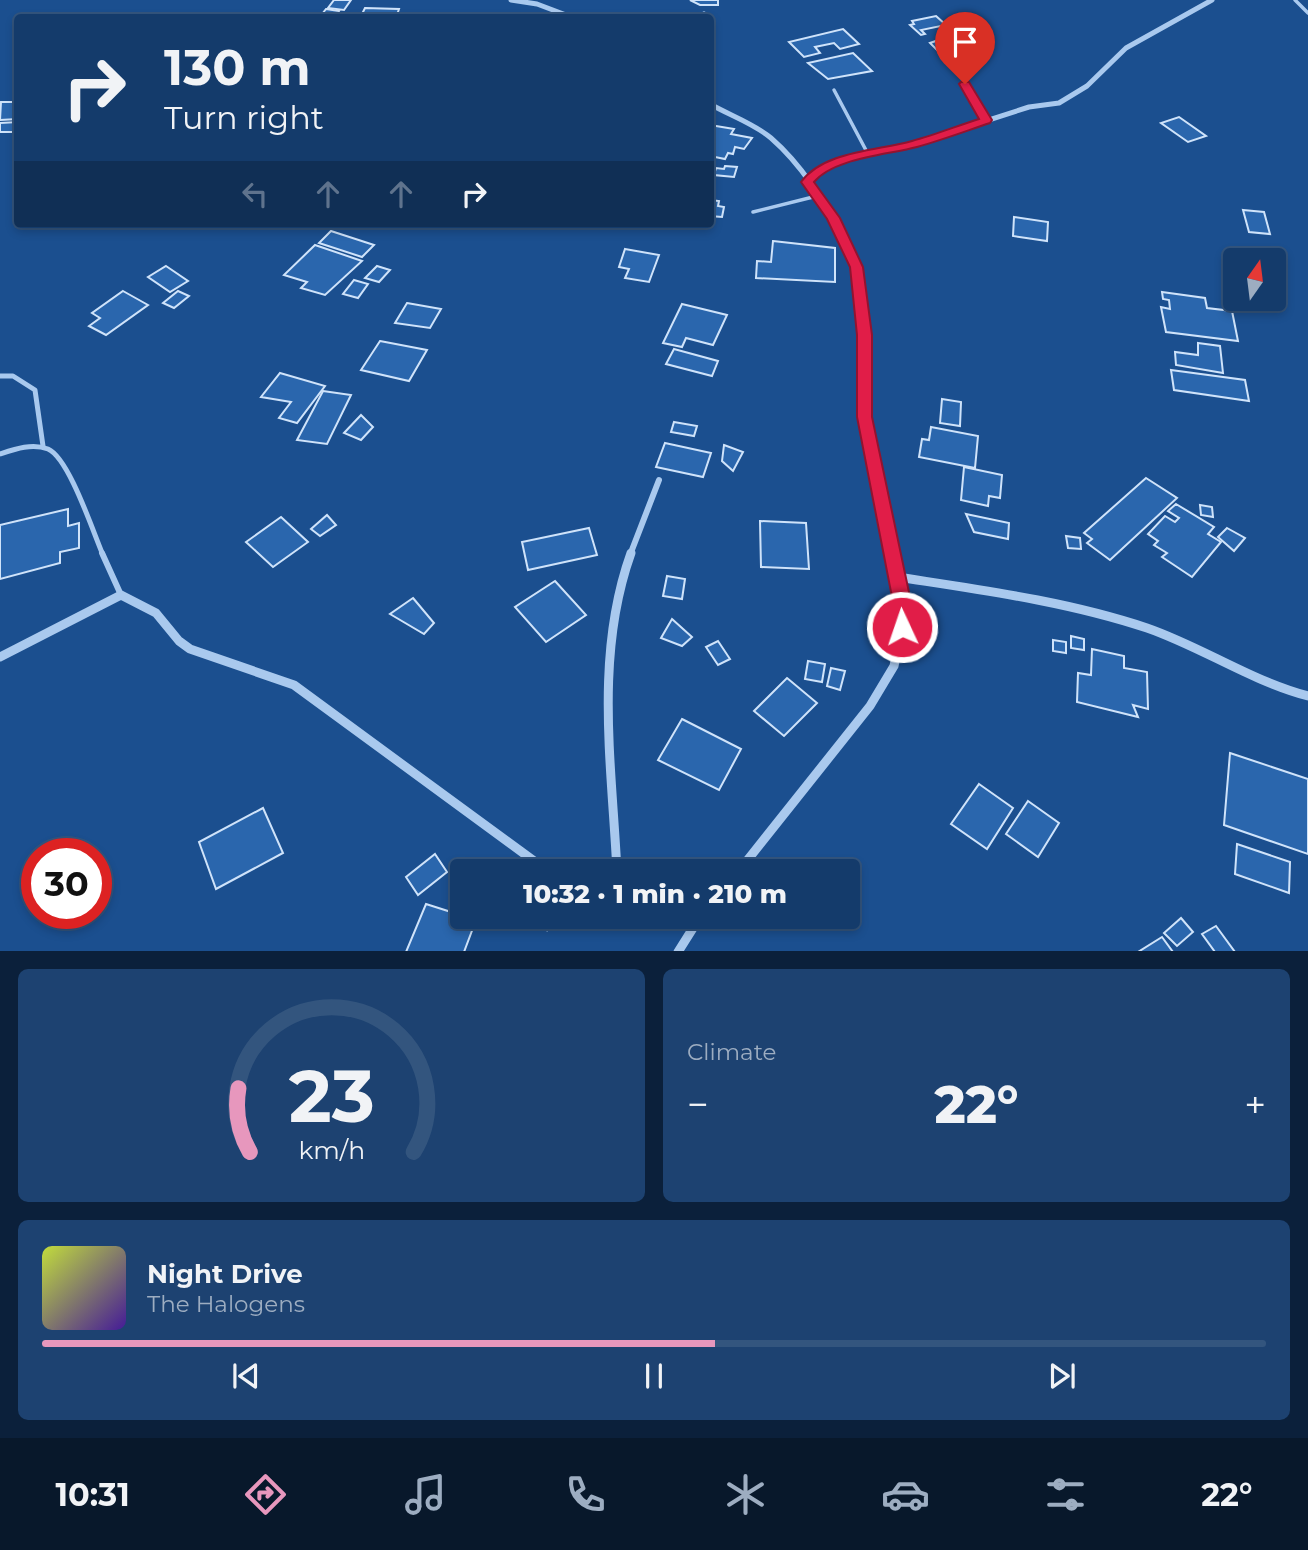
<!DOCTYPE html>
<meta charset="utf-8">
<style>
body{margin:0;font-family:Montserrat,sans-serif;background:#1d4271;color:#f1f3f6;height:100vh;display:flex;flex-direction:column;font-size:26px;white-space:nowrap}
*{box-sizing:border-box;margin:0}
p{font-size:23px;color:#9dadc1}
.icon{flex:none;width:38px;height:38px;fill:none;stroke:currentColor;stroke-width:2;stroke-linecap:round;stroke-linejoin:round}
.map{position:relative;height:951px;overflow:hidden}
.panel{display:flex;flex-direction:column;gap:18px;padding:18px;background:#0b203b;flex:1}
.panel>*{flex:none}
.guide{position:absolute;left:14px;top:14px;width:700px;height:214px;border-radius:7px;box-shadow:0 4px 10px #0003,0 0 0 2px #33557e;background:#143b6b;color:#f1f3f6;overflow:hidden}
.needle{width:46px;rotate:14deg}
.buttons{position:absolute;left:1223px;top:248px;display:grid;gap:14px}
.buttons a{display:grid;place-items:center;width:63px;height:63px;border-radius:7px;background:#143b6b;box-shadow:0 4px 10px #0003,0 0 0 2px #33557e;font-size:35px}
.speed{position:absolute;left:21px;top:838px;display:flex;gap:14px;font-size:35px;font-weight:700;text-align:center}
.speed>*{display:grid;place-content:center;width:91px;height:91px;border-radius:50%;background:#143b6b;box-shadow:0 4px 10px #0003,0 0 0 2px #33557e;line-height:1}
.speed .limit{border:10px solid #d22;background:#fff;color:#111}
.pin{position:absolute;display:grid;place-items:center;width:60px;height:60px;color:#fff;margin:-72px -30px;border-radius:50% 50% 50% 0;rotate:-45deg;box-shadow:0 0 7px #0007}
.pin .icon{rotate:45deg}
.me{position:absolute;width:77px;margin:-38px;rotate:357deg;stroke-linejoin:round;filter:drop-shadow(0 0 5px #0008)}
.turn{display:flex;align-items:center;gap:24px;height:147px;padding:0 35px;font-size:32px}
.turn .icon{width:91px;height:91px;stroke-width:2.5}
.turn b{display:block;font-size:49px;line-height:60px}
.lanes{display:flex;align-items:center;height:66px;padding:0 35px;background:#0003;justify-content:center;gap:35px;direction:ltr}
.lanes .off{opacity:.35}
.big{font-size:52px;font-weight:800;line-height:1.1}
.panel .widget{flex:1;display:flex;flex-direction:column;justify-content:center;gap:10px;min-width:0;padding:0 24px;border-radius:10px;background:#1d4271}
.panel .dial{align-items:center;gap:0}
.dial svg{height:182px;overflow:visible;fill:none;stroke:#33557e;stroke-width:7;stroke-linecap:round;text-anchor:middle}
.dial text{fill:#f1f3f6;stroke:none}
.song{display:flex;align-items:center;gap:21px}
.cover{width:84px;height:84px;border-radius:10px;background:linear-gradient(135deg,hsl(70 70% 55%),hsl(260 70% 35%))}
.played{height:7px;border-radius:4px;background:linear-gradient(90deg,#e797bd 55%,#33557e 55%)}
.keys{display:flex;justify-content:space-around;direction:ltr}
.heat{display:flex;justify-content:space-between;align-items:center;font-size:38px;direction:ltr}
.panel .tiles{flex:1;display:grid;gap:18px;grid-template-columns:1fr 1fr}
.widget:last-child{grid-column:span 2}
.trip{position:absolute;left:450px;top:859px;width:410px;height:70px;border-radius:7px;background:#143b6b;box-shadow:0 4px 10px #0003,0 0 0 2px #33557e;font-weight:800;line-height:70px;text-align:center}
.tabs{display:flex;height:112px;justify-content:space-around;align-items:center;background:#08182b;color:#9dadc1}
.tabs .icon{width:49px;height:49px}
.tabs .selected{color:#e797bd}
.tabs b{font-size:32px;color:#f1f3f6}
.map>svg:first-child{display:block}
.building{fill:#2a66ad;stroke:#cfe3fa;stroke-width:2}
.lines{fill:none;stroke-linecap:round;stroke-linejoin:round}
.lane-far2{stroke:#a9c9ee;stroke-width:3.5}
.lane-far1{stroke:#a9c9ee;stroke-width:5}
.lane{stroke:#a9c9ee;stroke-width:6}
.street-far2{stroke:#a9c9ee;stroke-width:5}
.street-far1{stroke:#a9c9ee;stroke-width:6}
.street{stroke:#a9c9ee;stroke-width:9}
.route{fill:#e11d48;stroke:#92132f;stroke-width:2}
</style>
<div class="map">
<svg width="1308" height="952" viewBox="0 0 1308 952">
<rect width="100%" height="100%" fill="#1b4f8f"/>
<!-- building -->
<g class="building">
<path d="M334 0H351L344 10 328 8Z"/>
<path d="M690 0H718V5H700Z"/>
<path d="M365 8 399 9 396 18H360Z"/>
<path d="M326 9 339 11 337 14 347 15 319 18Z"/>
<path d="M936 16 946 25 921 30 925 34 921 35 910 25 914 24 912 21Z"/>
<path d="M843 29 859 44 840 49 834 43 815 47 820 53 804 57 789 42Z"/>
<path d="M959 33 975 48 942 55 930 43Z"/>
<path d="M853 53 872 71 828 79 808 63Z"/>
<path d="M1 102H18V119L0 120Z"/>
<path d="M1179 117 1206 136 1188 142 1161 123Z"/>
<path d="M18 122V132H0V123Z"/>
<path d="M710 125 734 129 731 134 752 138 744 149 735 147 733 154 728 153 725 159 710 156Z"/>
<path d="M725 166 737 167 734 177 714 175 716 168 724 169Z"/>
<path d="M710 194 711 200 719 201 718 206 724 207 722 217 710 216Z"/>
<path d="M1243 210 1264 212 1270 234 1249 232Z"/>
<path d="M1014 217 1048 222 1047 241 1013 236Z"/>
<path d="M331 231 374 245 362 257 319 243Z"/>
<path d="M773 241 835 248V282L756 278 757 261 771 262Z"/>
<path d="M315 245 362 261 325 295 301 288 307 282 284 275Z"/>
<path d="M625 249 659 255 649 282 625 278 629 269 619 267Z"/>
<path d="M166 266 188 281 170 292 148 277Z"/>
<path d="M377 266 390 270 379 282 365 278Z"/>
<path d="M354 280 368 284 358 298 343 294Z"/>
<path d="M123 291 148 305 106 335 89 326 100 318 92 313Z"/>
<path d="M178 291 189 296 174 308 163 303Z"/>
<path d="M1162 292 1205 298 1207 308 1232 311 1238 341 1166 332 1161 307 1170 309 1169 300 1163 299Z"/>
<path d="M407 303 441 309 430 328 395 323Z"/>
<path d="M682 304 727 315 713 345 686 338 682 347 663 343Z"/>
<path d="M380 341 427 350 409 381 361 370Z"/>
<path d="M1198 343 1220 346 1223 373 1176 365 1175 352 1198 355Z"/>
<path d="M674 349 718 361 712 376 666 364Z"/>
<path d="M1171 370 1245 380 1249 401 1174 390Z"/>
<path d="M280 373 325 386 297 423 279 418 291 402 261 397Z"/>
<path d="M323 391 351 395 327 444 297 440Z"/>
<path d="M942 399 961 402 960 426 940 423Z"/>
<path d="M361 415 373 427 361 440 344 433Z"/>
<path d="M674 422 697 426 694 436 671 432Z"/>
<path d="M931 427 978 436 975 468 919 457 922 439 929 440Z"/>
<path d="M665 443 711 453 703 477 656 467Z"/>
<path d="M724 445 743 452 733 471 722 461Z"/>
<path d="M964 467 1002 475 1000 498 989 496 988 506 961 500Z"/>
<path d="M1146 478 1177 498 1110 560 1087 543 1092 539 1084 533Z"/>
<path d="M1176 504 1214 527 1208 534 1221 542 1192 577 1162 557 1167 553 1154 545 1158 541 1148 534 1165 516 1175 522 1179 518 1168 511Z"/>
<path d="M1200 505 1212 507 1213 517 1201 515Z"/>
<path d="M68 509V526L79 523V548L60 552V563L0 579V525Z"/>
<path d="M966 514 1009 523 1008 539 974 532Z"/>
<path d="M327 515 336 525 320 536 311 529Z"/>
<path d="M281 517 308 542 273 567 246 542Z"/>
<path d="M760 521 806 523 809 569 761 567Z"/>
<path d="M589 528 597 555 528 570 522 542Z"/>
<path d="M1227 528 1245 538 1234 551 1218 537Z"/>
<path d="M1066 536 1080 538 1081 549 1068 548Z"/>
<path d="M667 576 685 579 682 599 663 596Z"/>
<path d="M555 581 586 615 546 642 515 607Z"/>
<path d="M413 598 434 623 424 634 390 614Z"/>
<path d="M672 619 692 637 682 646 661 638Z"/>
<path d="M1071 636 1084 639V650L1071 648Z"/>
<path d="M1053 640 1066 642V653L1053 651Z"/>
<path d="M718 641 730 659 718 665 706 647Z"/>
<path d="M1092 649 1124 656V668L1147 672 1148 709 1133 705 1138 717 1077 702 1078 673 1091 675Z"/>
<path d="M808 661 825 664 822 682 805 679Z"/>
<path d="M831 668 845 671 840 690 827 686Z"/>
<path d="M787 678 817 703 784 736 754 711Z"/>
<path d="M682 719 741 749 719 790 658 760Z"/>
<path d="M1230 753 1308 779V854L1224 825Z"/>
<path d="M979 784 1013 808 987 849 951 824Z"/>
<path d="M1028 801 1059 823 1038 857 1006 834Z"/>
<path d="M263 808 283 853 216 889 199 842Z"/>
<path d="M1237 844 1290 862 1289 893 1235 874Z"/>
<path d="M435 854 447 872 418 895 406 877Z"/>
<path d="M426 904 476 920 464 952H406Z"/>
<path d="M495 917H538L546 930 497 921Z"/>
<path d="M1181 918 1193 932 1177 946 1164 933Z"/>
<path d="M1216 926 1235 952H1215L1202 934Z"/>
<path d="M1162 937 1173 952H1138Z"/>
</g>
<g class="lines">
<!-- lane-far2 -->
<g class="lane-far2">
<path d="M1295 0 1308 13"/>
<path d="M704 13V18"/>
<path d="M958 66 972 100 986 120"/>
<path d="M834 90 868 154"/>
<path d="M753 212 817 196"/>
</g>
<!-- lane-far1 -->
<g class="lane-far1">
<path d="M0 376H13L35 390 43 446"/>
<path d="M0 454C15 449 32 443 48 449 69 458 93 532 103 555"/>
</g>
<!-- lane -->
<path class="lane" d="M102 553 121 595"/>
<!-- street-far2 -->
<g class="street-far2">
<path d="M511 0 537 4 574 18"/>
<path d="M710 104C729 115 755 124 771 138 803 166 828 207 845 244"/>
<path d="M807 182 815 173 851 158 914 144 1029 107 1059 103 1087 86 1126 48 1212 0"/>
</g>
<!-- street-far1 -->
<g class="street-far1">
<path d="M844 242C871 299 857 358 864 418 869 463 883 510 892 555"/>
<path d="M630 555 659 480"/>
</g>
<!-- street -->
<g class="street">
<path d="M897 577C981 590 1066 601 1147 628 1202 647 1251 681 1308 696"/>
<path d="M0 657 121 595 156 613 179 641 190 649 294 685 549 872"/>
<path d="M617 872C612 766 594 656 631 553"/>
<path d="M738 872 870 706 894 666 902 627 901 597 892 553"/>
<path d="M625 917 692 927"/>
<path d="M678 952 700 917"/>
</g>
</g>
<!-- route -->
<path class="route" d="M961 82H969L992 120 990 123C966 131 942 140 917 147 887 155 834 158 814 182L840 218 863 267 872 335V417L910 597 911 627 902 634 893 627 892 597 857 417V335L850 267 827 219 801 182C824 151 876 151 912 141 934 135 957 126 979 119L959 84Z"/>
</svg>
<div class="buttons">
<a><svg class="needle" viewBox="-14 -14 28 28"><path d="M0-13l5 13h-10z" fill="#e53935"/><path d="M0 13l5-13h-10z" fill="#9dadc1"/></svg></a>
</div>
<div class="speed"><div class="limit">30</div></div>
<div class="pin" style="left:965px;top:84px;background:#d93025"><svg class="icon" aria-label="arrive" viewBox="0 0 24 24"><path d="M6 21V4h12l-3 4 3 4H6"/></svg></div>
<svg class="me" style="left:902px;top:627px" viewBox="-20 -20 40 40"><circle r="17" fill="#e11d48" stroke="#fff" stroke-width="3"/><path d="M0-11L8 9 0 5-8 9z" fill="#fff"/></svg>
<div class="trip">10:32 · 1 min · 210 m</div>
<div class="guide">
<div class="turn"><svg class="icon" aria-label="right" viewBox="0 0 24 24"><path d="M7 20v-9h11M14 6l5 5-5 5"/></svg><div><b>130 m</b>Turn right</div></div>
<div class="lanes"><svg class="icon off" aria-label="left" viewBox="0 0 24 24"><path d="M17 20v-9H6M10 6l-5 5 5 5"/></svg><svg class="icon off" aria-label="ahead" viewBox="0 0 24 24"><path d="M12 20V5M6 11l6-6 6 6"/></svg><svg class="icon off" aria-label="ahead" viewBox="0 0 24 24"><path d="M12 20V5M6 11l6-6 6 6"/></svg><svg class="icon" aria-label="right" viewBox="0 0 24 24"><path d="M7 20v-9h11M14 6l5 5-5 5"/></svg></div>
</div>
</div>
<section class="panel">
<div class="tiles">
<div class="widget dial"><svg viewBox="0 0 100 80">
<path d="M14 69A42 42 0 1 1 86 69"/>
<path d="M14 69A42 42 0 0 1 9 41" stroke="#e797bd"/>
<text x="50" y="56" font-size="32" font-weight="700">23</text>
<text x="50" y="72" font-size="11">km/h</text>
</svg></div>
<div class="widget"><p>Climate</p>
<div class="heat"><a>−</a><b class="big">22°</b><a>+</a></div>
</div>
<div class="widget">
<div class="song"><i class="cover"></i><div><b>Night Drive</b><p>The Halogens</p></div></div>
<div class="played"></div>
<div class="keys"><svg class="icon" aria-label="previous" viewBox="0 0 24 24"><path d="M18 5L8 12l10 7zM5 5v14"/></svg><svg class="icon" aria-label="pause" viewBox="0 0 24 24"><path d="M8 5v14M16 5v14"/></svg><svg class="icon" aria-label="next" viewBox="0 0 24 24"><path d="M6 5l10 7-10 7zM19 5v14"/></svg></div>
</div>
</div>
</section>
<nav class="tabs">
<b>10:31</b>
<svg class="icon selected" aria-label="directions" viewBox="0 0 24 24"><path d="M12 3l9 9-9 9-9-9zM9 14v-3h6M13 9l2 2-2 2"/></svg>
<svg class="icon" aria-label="music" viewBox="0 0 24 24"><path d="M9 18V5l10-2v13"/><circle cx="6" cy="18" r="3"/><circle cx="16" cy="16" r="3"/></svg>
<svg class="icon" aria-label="phone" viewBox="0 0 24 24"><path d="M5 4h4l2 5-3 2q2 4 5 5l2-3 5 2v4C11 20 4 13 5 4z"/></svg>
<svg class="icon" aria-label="climate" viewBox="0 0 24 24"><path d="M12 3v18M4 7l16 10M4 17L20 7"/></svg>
<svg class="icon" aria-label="car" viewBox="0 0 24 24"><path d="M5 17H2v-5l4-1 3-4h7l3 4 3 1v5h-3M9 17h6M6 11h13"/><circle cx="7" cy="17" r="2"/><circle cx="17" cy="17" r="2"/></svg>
<svg class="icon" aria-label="filters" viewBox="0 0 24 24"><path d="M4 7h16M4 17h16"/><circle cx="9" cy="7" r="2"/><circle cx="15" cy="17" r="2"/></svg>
<b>22°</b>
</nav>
